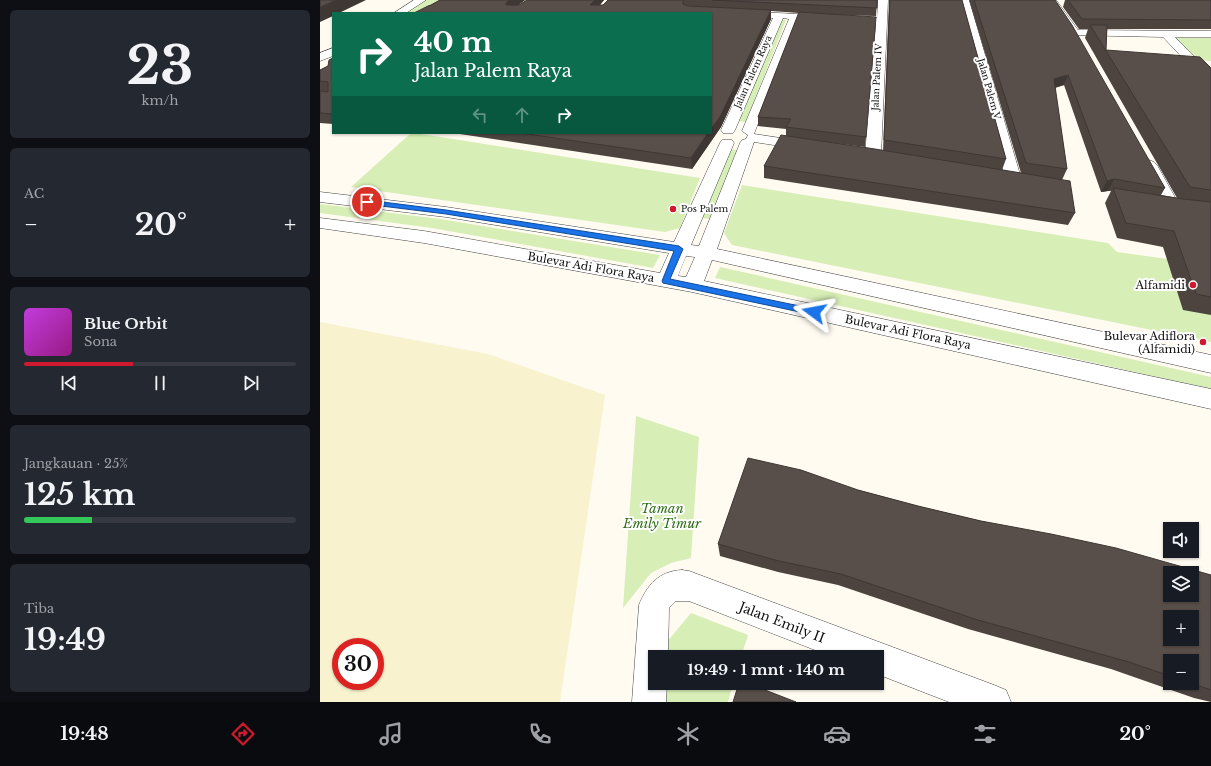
<!DOCTYPE html>
<html lang="id">
<meta charset="utf-8">
<style>
body{margin:0;font-family:"Libre Baskerville",serif;background:#242831;color:#f1f3f6;height:100vh;display:flex;flex-direction:column;font-size:15px;white-space:nowrap}
*{box-sizing:border-box;margin:0}
p{font-size:13px;color:#9ea1a6}
.icon{flex:none;width:22px;height:22px;fill:none;stroke:currentColor;stroke-width:2;stroke-linecap:round;stroke-linejoin:round}
.map{position:relative;flex:1;overflow:hidden}
.drawer{display:flex;flex-direction:column;gap:10px;padding:10px;background:#0d0f14;width:320px}
.drawer>*{flex:none}
.guide{position:absolute;left:12px;top:12px;width:380px;height:122px;border-radius:0px;box-shadow:0 1px 3px #0004;background:#0b6e4f;color:#fff;overflow:hidden}
.tools{position:absolute;left:843px;top:522px;display:grid;gap:8px}
.tools a{display:grid;place-items:center;width:36px;height:36px;border-radius:0px;background:#171b24;box-shadow:0 1px 3px #0004;font-size:20px}
.speed{position:absolute;left:12px;top:638px;display:flex;gap:8px;font-size:20px;font-weight:700;text-align:center}
.speed>*{display:grid;place-content:center;width:52px;height:52px;border-radius:50%;background:#171b24;box-shadow:0 1px 3px #0004;line-height:1}
.speed .limit{border:6px solid #d22;background:#fff;color:#111}
.pin{position:absolute;display:grid;place-items:center;width:34px;height:34px;color:#fff;margin:-17px;border:2px solid #fff;border-radius:50%;box-shadow:0 1px 4px #0007}
.me{position:absolute;width:44px;margin:-22px;rotate:283deg;stroke-linejoin:round;filter:drop-shadow(0 0 3px #0008)}
.turn{display:flex;align-items:center;gap:14px;height:84px;padding:0 16px;font-size:18px}
.turn .icon{width:52px;height:52px;stroke-width:2.5}
.turn b{display:block;font-size:28px;line-height:34px}
.lanes{display:flex;align-items:center;height:38px;padding:0 16px;background:#0003;justify-content:center;gap:20px;direction:ltr}
.lanes .off{opacity:.35}
.big{font-size:30px;font-weight:700;line-height:1.1}
.drawer .card{flex:1;display:flex;flex-direction:column;justify-content:center;gap:6px;min-width:0;padding:0 14px;border-radius:6px;background:#242831}
.drawer .dial{align-items:center;gap:0}
.dial b{font-size:52px;line-height:1}
.song{display:flex;align-items:center;gap:12px}
.cover{width:48px;height:48px;border-radius:6px;background:linear-gradient(135deg,hsl(290 70% 55%),hsl(310 70% 35%))}
.played{height:4px;border-radius:2px;background:linear-gradient(90deg,#ce192e 40%,#363941 40%)}
.keys{display:flex;justify-content:space-around;direction:ltr}
.heat{display:flex;justify-content:space-between;align-items:center;font-size:22px;direction:ltr}
.charge{height:6px;border-radius:3px;background:linear-gradient(90deg,#34c759 25%,#363941 0)}
.trip{position:absolute;left:328px;top:650px;width:236px;height:40px;border-radius:0px;background:#171b24;box-shadow:0 1px 3px #0004;font-weight:700;line-height:40px;text-align:center}
.tab-bar{display:flex;height:64px;justify-content:space-around;align-items:center;background:#090b0e;color:#9ea1a6}
.tab-bar .icon{width:28px;height:28px}
.tab-bar .selected{color:#ce192e}
.tab-bar b{font-size:18px;color:#f1f3f6}
main{display:flex;flex:1;min-height:0}
.map>svg:first-child{display:block}
.farmland{fill:#f8f2ce;fill-rule:evenodd}
.green{fill:#d7eeb6}
.lines{fill:none;stroke-linecap:round;stroke-linejoin:round}
.minor-casing{stroke:#424242;stroke-width:1}
.minor{fill:#fff;fill-rule:evenodd}
.wall{fill:#4d4440;fill-rule:evenodd}
.shaded-wall{fill:#3e3734}
.building{fill:#594f4a;stroke:#3e3734;fill-rule:evenodd}
.route{fill:#1a73e8;stroke:#114b97}
.poi-dot{fill:#ce192e;stroke:#fff;stroke-width:1.5}
.labels{text-anchor:middle;stroke-width:4;stroke-linejoin:round;paint-order:stroke}
.far-street-label{font-size:9px;fill:#0f0f0f;stroke:#fff}
.far-poi-label{font-size:9px;fill:#0f0f0f;stroke:#fff;text-anchor:start}
.street-label{font-size:11px;fill:#0f0f0f;stroke:#fff}
.poi-label{font-size:11px;fill:#0f0f0f;stroke:#fff;text-anchor:end}
.near-park-label{font-size:13px;font-style:italic;fill:#306e18;stroke:#fff}
.near-street-label{font-size:13px;fill:#0f0f0f;stroke:#fff}
</style>
<main>
<section class="drawer">
<div class="card dial"><b>23</b><p>km/h</p></div>
<div class="card"><p>AC</p>
<div class="heat"><a>−</a><b class="big">20°</b><a>+</a></div>
</div>
<div class="card">
<div class="song"><i class="cover"></i><div><b>Blue Orbit</b><p>Sona</p></div></div>
<div class="played"></div>
<div class="keys"><svg class="icon" aria-label="previous" viewBox="0 0 24 24"><path d="M18 5L8 12l10 7zM5 5v14"/></svg><svg class="icon" aria-label="pause" viewBox="0 0 24 24"><path d="M8 5v14M16 5v14"/></svg><svg class="icon" aria-label="next" viewBox="0 0 24 24"><path d="M6 5l10 7-10 7zM19 5v14"/></svg></div>
</div>
<div class="card"><p>Jangkauan · 25%</p><b class="big">125 km</b><div class="charge"></div></div>
<div class="card"><p>Tiba</p><b class="big">19:49</b></div>
</section>
<div class="map">
<svg width="891" height="702" viewBox="0 0 891 702">
<rect width="100%" height="100%" fill="#fffbf1"/>
<!-- farmland -->
<path class="farmland" d="M0 322 168 354 285 395 240 702H0ZM21 647H55V681H21Z"/>
<!-- green -->
<g class="green">
<path d="M101 0H129L107 13H79Z"/>
<path d="M461 20H466L426 122 418 121Z"/>
<path d="M852 38H891V61L873 60Z"/>
<path d="M91 133H95L380 178 360 228 345 232 31 187Z"/>
<path d="M410 149 417 150 391 219 381 218Z"/>
<path d="M422 185 788 243 797 252 891 265V342L412 245 404 233Z"/>
<path d="M0 204 120 219 340 255 333 268 112 228 0 213Z"/>
<path d="M400 267 891 377V389L395 278Z"/>
<path d="M316 416 379 437 371 558 351 563 331 573 303 608Z"/>
<path d="M371 613 428 635 421 657H345L346 643Z"/>
<path d="M344 683H413L408 702H343Z"/>
</g>
<g class="lines">
<defs>
<g id="minor">
<path d="M94 0H106L86 13H74Z"/>
<path d="M558 0H568L561 155 558 158H548L545 155 556 24 476 19 477 21 434 134 487 142 492 143 494 146 492 149 487 150 434 142 397 249 891 355V373L392 260 384 281 891 389V409L372 292 104 243 0 228V218L104 231 340 273 349 253 126 217 0 202V192L126 207 354 242 400 143 402 140H412L414 143 371 245 379 246 420 143 422 140 426 139 428 135 422 131 469 19 463 18 415 130 413 133H403L401 130 453 18 422 16 418 15 417 13 418 11 557 18ZM366 256 375 257 366 277 358 276Z"/>
<path d="M639 0H649L701 178 699 181H687L685 178Z"/>
<path d="M726 0H736L758 30 891 31V37H855L891 74V85L887 84 843 37 751 35Z"/>
<path d="M13 48V56L0 61V53Z"/>
<path d="M829 160 834 162 837 165 861 208 859 212 853 213 847 212 845 208 821 165 824 162Z"/>
<path d="M362 570 369 571 674 685 686 690 691 702H629L557 674V657H513L369 601H356L349 608 348 657H335V683H347L346 702H312L319 605C327 585 339 571 362 570Z"/>
</g>
</defs>
<!-- minor casing -->
<use href="#minor" class="minor-casing"/>
<!-- minor -->
<use href="#minor" class="minor"/>
</g>
<!-- wall -->
<g class="wall">
<path d="M120 0H205L198 5H199L207 0H284L280 5H283L288 0H557L556 16 515 15 546 137 545 147 507 142 563 151 569 0H642L686 159 682 170 701 173 649 0H735L845 188 841 195 857 198 765 38 768 29H759L743 7 745 0H891V29H787L786 50 891 68V315L863 310 843 247 797 238 785 203 791 191H788L781 192 744 85 735 88 747 169 742 180 755 213 748 225 444 178V166L466 136V129L438 126V117L479 13 451 11V19L401 127 372 169 133 133H391L111 5Z"/>
<path d="M13 58V124L0 123V70L8 66Z"/>
<path d="M538 490 598 506 661 521 891 575V702L874 698 791 669 648 629 518 585 458 572 400 556 398 544ZM850 661 872 683H850Z"/>
</g>
<!-- shaded-wall -->
<g class="shaded-wall">
<path d="M16 0H46L19 13H13V16L0 22V7Z"/>
<path d="M190 0H205L189 12 186 5V3Z"/>
<path d="M275 0H284L273 13 270 5Z"/>
<path d="M451 10V19L401 127 372 169 371 158 388 133H391V129Z"/>
<path d="M748 75 744 85 730 89 734 79Z"/>
<path d="M794 179 788 191 781 192 787 181Z"/>
</g>
<!-- building -->
<g class="building">
<path d="M0 0H16L0 7Z"/>
<path d="M120 0H190L186 3V5H199L207 0H275L270 5H283L288 0H363V4L368 6 451 10 400 117 391 129V13H94L108 6 111 5Z"/>
<path d="M392 0H557V8Z"/>
<path d="M570 0H642L686 159 564 140Z"/>
<path d="M654 0H735L752 25 845 188 794 179 787 181 748 75 734 79 747 169 706 163Z"/>
<path d="M748 0H891V20L762 19Z"/>
<path d="M479 12 556 17 546 137 466 127 471 119 438 117Z"/>
<path d="M770 25H787L786 50 880 57 891 68V190L870 187Z"/>
<path d="M13 58V114L0 113V91L8 92V82L0 81V70L8 66 9 60Z"/>
<path d="M201 133H388L371 158Z"/>
<path d="M461 135 555 149 750 181 755 213 444 166Z"/>
<path d="M793 188 863 199 891 202V297L876 294 854 231 806 223Z"/>
<path d="M428 458 481 470 538 490 598 506 661 521 731 534 796 548 891 575V690L871 683H872V661H850V676L809 662 658 620 521 574 459 561 398 544ZM850 573H872V595H850ZM850 617H872V639H850Z"/>
<path d="M419 683H427L476 702H413Z"/>
</g>
<!-- route -->
<path class="route" d="M47 200 126 210 359 246 363 249 350 279 494 309 499 312 494 315 343 283 342 281 354 251 126 214 45 204V201Z"/>
<!-- markers -->
<g class="poi-dot">
<circle cx="353" cy="209" r="4"/>
<circle cx="873" cy="285" r="4"/>
<circle cx="883" cy="342" r="4"/>
</g>
<g class="labels">
<!-- far-street labels -->
<g class="far-street-label">
<text transform="translate(433 72) rotate(-66)" y="3">Jalan Palem Raya</text>
<text transform="translate(557 77) rotate(-87)" y="3">Jalan Palem IV</text>
<text transform="translate(669 89) rotate(74)" y="3">Jalan Palem V</text>
</g>
<!-- far-poi labels -->
<g class="far-poi-label">
<text x="361" y="212">Pos Palem</text>
</g>
<!-- street labels -->
<g class="street-label">
<text transform="translate(271 267) rotate(10)" y="4">Bulevar Adi Flora Raya</text>
<text transform="translate(588 332) rotate(12)" y="4">Bulevar Adi Flora Raya</text>
</g>
<!-- poi labels -->
<g class="poi-label">
<text x="865" y="289">Alfamidi</text>
<text x="875" y="340">Bulevar Adiflora<tspan x="875" dy="13">(Alfamidi)</tspan></text>
</g>
<!-- near-park labels -->
<g class="near-park-label">
<text x="342" y="513">Taman<tspan x="342" dy="15">Emily Timur</tspan></text>
</g>
<!-- near-street labels -->
<g class="near-street-label">
<text transform="translate(462 622) rotate(21)" y="5">Jalan Emily II</text>
</g>
</g>
</svg>
<div class="tools">
<a><svg class="icon" aria-label="sound" viewBox="0 0 24 24"><path d="M4 9h4l5-4v14l-5-4H4zM17 9q2 3 0 6"/></svg></a>
<a><svg class="icon" aria-label="layers" viewBox="0 0 24 24"><path d="M12 4l9 5-9 5-9-5zM3 14l9 5 9-5"/></svg></a>
<a>+</a>
<a>−</a>
</div>
<div class="speed"><div class="limit">30</div></div>
<div class="pin" style="left:47px;top:202px;background:#d93025"><svg class="icon" aria-label="arrive" viewBox="0 0 24 24"><path d="M6 21V4h12l-3 4 3 4H6"/></svg></div>
<svg class="me" style="left:494px;top:312px" viewBox="-20 -20 40 40"><path d="M0-17L14 15 0 8-14 15z" fill="#1a73e8" stroke="#fff" stroke-width="4"/></svg>
<div class="trip">19:49 · 1 mnt · 140 m</div>
<div class="guide">
<div class="turn"><svg class="icon" aria-label="right" viewBox="0 0 24 24"><path d="M7 20v-9h11M14 6l5 5-5 5"/></svg><div><b>40 m</b>Jalan Palem Raya</div></div>
<div class="lanes"><svg class="icon off" aria-label="left" viewBox="0 0 24 24"><path d="M17 20v-9H6M10 6l-5 5 5 5"/></svg><svg class="icon off" aria-label="ahead" viewBox="0 0 24 24"><path d="M12 20V5M6 11l6-6 6 6"/></svg><svg class="icon" aria-label="right" viewBox="0 0 24 24"><path d="M7 20v-9h11M14 6l5 5-5 5"/></svg></div>
</div>
</div>
</main>
<nav class="tab-bar">
<b>19:48</b>
<svg class="icon selected" aria-label="directions" viewBox="0 0 24 24"><path d="M12 3l9 9-9 9-9-9zM9 14v-3h6M13 9l2 2-2 2"/></svg>
<svg class="icon" aria-label="music" viewBox="0 0 24 24"><path d="M9 18V5l10-2v13"/><circle cx="6" cy="18" r="3"/><circle cx="16" cy="16" r="3"/></svg>
<svg class="icon" aria-label="phone" viewBox="0 0 24 24"><path d="M5 4h4l2 5-3 2q2 4 5 5l2-3 5 2v4C11 20 4 13 5 4z"/></svg>
<svg class="icon" aria-label="climate" viewBox="0 0 24 24"><path d="M12 3v18M4 7l16 10M4 17L20 7"/></svg>
<svg class="icon" aria-label="car" viewBox="0 0 24 24"><path d="M5 17H2v-5l4-1 3-4h7l3 4 3 1v5h-3M9 17h6M6 11h13"/><circle cx="7" cy="17" r="2"/><circle cx="17" cy="17" r="2"/></svg>
<svg class="icon" aria-label="filters" viewBox="0 0 24 24"><path d="M4 7h16M4 17h16"/><circle cx="9" cy="7" r="2"/><circle cx="15" cy="17" r="2"/></svg>
<b>20°</b>
</nav>
